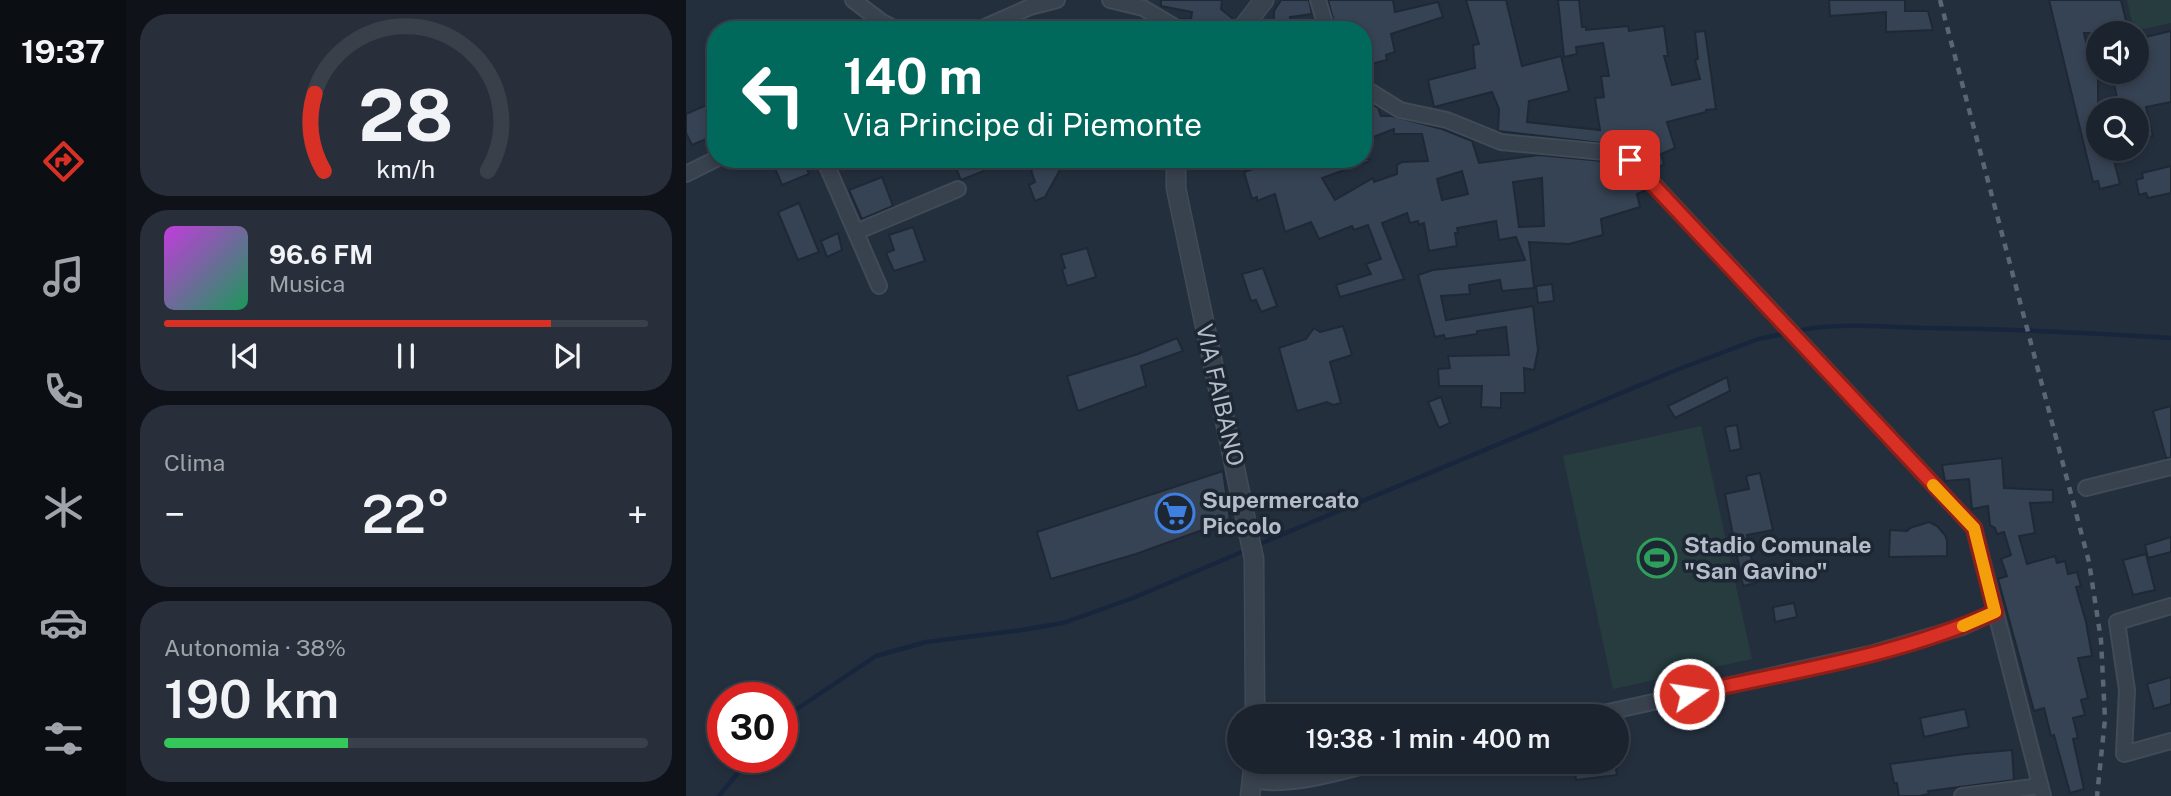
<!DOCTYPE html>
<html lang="it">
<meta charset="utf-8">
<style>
body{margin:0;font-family:"Public Sans",sans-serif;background:#282f3a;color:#f1f3f6;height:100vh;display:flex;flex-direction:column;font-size:26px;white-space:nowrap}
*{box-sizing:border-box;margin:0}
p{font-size:23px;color:#a0a4aa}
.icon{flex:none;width:38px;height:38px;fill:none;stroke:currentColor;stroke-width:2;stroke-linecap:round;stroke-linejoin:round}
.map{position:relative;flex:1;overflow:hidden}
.sheet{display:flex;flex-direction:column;gap:14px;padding:14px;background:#0f1319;width:560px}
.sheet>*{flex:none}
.top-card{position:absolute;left:21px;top:21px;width:665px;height:147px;border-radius:28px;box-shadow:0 4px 10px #0003,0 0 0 2px #39404a;background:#00695c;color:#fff;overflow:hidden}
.buttons{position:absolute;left:1400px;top:21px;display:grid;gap:14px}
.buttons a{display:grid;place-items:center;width:63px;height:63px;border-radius:50%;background:#1b232e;box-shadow:0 4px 10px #0003,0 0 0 2px #39404a;font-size:35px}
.speed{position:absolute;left:21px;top:682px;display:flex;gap:14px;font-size:35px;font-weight:700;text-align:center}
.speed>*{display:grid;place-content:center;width:91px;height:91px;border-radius:50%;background:#1b232e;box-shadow:0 4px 10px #0003,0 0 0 2px #39404a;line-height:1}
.speed .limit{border:10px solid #d22;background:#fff;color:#111}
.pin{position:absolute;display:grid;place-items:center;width:60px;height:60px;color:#fff;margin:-30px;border-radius:14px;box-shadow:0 4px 10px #0006}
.me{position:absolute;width:77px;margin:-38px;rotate:77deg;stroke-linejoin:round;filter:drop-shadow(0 0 5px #0008)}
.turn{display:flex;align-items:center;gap:24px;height:147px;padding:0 21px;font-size:32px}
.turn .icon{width:91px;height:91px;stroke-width:2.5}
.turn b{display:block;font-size:49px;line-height:60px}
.big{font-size:52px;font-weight:600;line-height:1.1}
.sheet .widget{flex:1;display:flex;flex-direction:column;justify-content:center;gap:10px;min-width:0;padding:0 24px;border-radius:28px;background:#282f3a}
.sheet .dial{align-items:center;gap:0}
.dial svg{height:182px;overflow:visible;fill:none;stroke:#39404a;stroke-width:7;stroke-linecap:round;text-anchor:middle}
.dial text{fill:#f1f3f6;stroke:none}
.song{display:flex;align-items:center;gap:21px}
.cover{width:84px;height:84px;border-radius:10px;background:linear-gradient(135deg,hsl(290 70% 55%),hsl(150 70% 35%))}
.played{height:7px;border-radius:4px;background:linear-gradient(90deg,#d93025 80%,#39404a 80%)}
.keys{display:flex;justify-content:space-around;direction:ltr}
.heat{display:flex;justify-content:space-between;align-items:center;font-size:38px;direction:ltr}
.charge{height:10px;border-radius:5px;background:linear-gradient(90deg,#34c759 38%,#39404a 0)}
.trip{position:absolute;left:541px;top:704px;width:402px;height:70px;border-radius:35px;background:#1b232e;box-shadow:0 4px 10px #0003,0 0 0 2px #39404a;font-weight:600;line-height:70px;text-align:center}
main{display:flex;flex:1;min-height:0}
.menu{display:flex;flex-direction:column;width:126px;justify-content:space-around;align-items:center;background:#0b0e12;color:#a0a4aa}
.menu .icon{width:49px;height:49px}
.menu .selected{color:#d93025}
.menu b{font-size:32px;color:#f1f3f6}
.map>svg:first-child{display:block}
.green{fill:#263c3f}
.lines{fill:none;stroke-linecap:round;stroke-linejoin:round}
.stream{stroke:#17263c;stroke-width:4.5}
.building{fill:#364354;stroke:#1f2835;stroke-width:2;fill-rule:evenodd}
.minor-casing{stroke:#414a57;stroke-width:18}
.tertiary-casing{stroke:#414a57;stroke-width:21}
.minor{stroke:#38414e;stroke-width:14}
.tertiary{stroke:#38414e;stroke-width:18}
.rail{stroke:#5a6575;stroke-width:4.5;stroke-dasharray:7 7;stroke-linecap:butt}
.route-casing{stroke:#8d1f18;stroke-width:18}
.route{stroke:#d93025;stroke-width:12}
.slow{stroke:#f59e0b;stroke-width:12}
.labels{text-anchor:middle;stroke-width:7;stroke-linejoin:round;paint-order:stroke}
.street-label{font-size:23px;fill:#b4bcc9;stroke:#1d2633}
.poi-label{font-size:23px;font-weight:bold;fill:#b4bcc9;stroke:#1d2633;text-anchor:start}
</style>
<main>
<nav class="menu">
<b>19:37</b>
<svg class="icon selected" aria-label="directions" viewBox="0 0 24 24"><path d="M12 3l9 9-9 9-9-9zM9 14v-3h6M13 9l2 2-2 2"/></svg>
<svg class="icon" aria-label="music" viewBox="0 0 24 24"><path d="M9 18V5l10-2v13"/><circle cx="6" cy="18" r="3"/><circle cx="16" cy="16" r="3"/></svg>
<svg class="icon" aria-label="phone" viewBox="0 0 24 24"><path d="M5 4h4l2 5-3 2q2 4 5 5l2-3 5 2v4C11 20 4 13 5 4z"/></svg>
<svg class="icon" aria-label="climate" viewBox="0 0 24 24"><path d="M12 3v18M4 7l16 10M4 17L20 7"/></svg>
<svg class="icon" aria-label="car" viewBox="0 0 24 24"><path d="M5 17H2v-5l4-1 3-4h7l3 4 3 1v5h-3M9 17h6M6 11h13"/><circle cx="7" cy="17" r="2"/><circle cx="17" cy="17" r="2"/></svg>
<svg class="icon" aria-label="filters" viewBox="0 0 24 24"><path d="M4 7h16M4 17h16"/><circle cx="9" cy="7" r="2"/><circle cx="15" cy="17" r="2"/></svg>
</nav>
<section class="sheet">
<div class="widget dial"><svg viewBox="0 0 100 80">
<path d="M14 69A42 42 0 1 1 86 69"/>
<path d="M14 69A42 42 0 0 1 10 35" stroke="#d93025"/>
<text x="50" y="56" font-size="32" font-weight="700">28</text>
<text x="50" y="72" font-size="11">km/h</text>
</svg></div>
<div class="widget">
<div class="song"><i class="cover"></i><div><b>96.6 FM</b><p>Musica</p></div></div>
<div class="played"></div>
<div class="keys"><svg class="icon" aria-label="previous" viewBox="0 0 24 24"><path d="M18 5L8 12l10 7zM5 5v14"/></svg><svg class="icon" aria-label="pause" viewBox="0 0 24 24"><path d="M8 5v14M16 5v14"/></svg><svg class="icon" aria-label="next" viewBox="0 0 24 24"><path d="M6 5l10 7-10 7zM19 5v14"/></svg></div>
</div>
<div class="widget"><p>Clima</p>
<div class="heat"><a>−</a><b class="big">22°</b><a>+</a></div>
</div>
<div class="widget"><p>Autonomia · 38%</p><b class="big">190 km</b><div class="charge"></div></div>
</section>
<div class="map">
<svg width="1485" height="796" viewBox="0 0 1485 796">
<rect width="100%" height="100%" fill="#242f3e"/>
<!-- green -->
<g class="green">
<path d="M1441 0H1485V23L1448 31Z"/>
<path d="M1015 426 1066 659 927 689 877 456Z"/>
</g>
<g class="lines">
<!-- stream -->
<g class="stream">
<path d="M1110 331C1153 322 1200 327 1244 328 1324 329 1405 333 1485 338"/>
<path d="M571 545 988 371 1072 339 1102 333"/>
<path d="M96 719 190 656 240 642 336 630 377 623 447 598 563 549"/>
<path d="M33 796 64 758"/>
</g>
</g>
<!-- building -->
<g class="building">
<path d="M475 0H536L535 9 546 18V23L542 27H534V30H504L502 25 495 19H505L506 12 475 6Z"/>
<path d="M595 0H623L626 14 604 17 606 30H570L575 23 588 19V11Z"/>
<path d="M642 0H707L709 12 752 2 757 17 705 34 709 52 700 55 701 60 677 66V30H650Z"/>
<path d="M780 0H820L836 66 875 56 883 91 843 101 841 122 914 130 909 98 918 97 915 76H923L917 43 890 47 891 54 878 57 872 0H893L896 27H900V30L942 26 943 31 978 26 982 56H978L986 85 1014 79 1009 60 1012 59 1009 32 1019 31 1030 109 1020 110V112L981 122 989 148 975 154 978 164 968 170 951 153 941 149 935 142 924 144 812 131 813 109 806 92 748 107 742 80 789 68 787 45 793 44Z"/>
<path d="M1143 0H1219V11H1242L1247 30 1200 32V12L1144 16Z"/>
<path d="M1363 0H1435L1443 33H1398L1407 72H1412V149H1425L1434 184 1414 189 1412 181 1407 182Z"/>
<path d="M1485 31V102L1460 107 1467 136 1451 140V110H1434L1425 72H1451V39Z"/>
<path d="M677 98 692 108 695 116H706L756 129 786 141 793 163 853 155 916 161 917 171 923 172 924 177 930 176 931 181 950 180 960 190 951 194 954 207 915 219 917 235 883 244 843 242 848 288 816 291 814 280 783 285 784 294 755 296 760 320 847 306 852 350 848 370 838 368 839 393H815V408L795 407 796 386H753L752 369 764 368 762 356 823 355 820 327 791 331V334L759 339 758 335 749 337 732 275 747 270 839 260 830 237 813 240 810 221 771 228 772 233H769L771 246 743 251 738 223 733 225 732 221 724 223 721 213 696 223 718 279 654 297 650 285 685 274 680 264 695 259 682 225 668 230 666 226 633 239 625 222 599 232 589 194 571 201V197L566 199 558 172 599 159H684V161L636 178 649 200 687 178 688 182 711 174V165L716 162 742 161 736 134H708V129L677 141ZM776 171 782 194 756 200 751 179ZM856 178 858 226 833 227 827 182Z"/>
<path d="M25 103 30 115V135L6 145 0 133V114Z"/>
<path d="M85 159H117L123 174 96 185Z"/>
<path d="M266 159H294L298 171 275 180Z"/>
<path d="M374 159H380L359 197 349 201 343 185 349 182 345 170Z"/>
<path d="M1485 166V193L1462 198 1460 193 1453 195 1450 180 1457 178 1456 173Z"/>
<path d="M196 177 207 206 176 219 163 190Z"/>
<path d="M113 203 133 252 112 260 92 212Z"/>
<path d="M227 227 239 261 208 271 200 253 208 250 203 235Z"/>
<path d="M152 233 156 250 141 257 135 241Z"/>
<path d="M401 248 410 277 381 286 376 269 379 268 375 255Z"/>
<path d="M577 268 591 306 575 312 570 300 565 301 556 274Z"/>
<path d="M866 284 868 301 852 303 850 286Z"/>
<path d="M657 326 666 355 644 362 655 403 647 405 641 402 611 411 593 348 620 339 628 328 634 332Z"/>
<path d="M491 338 497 351 455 366 460 386 392 411 381 376 452 354Z"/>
<path d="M1041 377 1044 391 989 418 982 406Z"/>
<path d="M755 397 764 423 753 428 742 402Z"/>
<path d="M1485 406V458H1480L1467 411Z"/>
<path d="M1051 425 1055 449 1044 451 1039 427Z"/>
<path d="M1316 458 1318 488 1367 490V502L1344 503 1349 533 1333 536 1341 564 1369 556 1371 563 1379 561 1382 574 1391 572 1395 586 1390 587 1400 622 1406 656 1392 658 1402 698 1395 700 1399 715 1387 718 1392 738 1387 739 1398 789 1384 793 1368 735 1365 736 1358 708 1348 711 1312 579 1321 576 1315 559 1325 555 1318 532 1311 534 1309 528 1304 525 1302 506 1286 509 1283 479 1259 481 1256 465Z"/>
<path d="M537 471 544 520 450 554 365 579 351 532Z"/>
<path d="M1074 473 1087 530 1061 535 1070 583 1057 586 1039 494 1063 489 1060 476Z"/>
<path d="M1243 522 1251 526 1259 535 1261 541V556L1203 557 1204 530 1221 531 1224 528Z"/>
<path d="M1485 537V552L1462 558 1459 545Z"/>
<path d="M1460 554 1469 590 1447 595 1437 560Z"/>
<path d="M1108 603 1111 617 1089 622 1087 607Z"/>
<path d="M1485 677V704L1468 709 1461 684Z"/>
<path d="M1279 709 1283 727 1238 737 1234 718Z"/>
<path d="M1326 750 1328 780 1242 791 1243 794 1233 796H1213L1211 783H1208L1204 764 1279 754Z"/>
<path d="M929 764 931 775 890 780 888 768Z"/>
</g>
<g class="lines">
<defs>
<g id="minor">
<path d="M167 0 196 22 212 30"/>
<path d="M424 0 457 8 494 30"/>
<path d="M632 0 641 30"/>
<path d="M292 30 344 7 371 0"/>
<path d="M677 87 714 110 761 120 815 142 918 152 944 160 960 176 1288 528 1357 796"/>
<path d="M138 159 193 286"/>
<path d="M0 174 30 159"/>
<path d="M170 232 272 189"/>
<path d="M1400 488 1485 467"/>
<path d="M1485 606 1431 622 1441 690 1438 754 1485 741"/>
<path d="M904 716 1188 653 1276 627 1309 612"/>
<path d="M566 780C605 789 658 770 698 761"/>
<path d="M1276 796 1354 786"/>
</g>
<g id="tertiary">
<path d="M555 30 578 0"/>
<path d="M490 159V188L568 559 569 716"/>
<path d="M564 796 568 761"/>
</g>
</defs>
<!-- minor casing -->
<use href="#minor" class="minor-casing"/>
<!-- tertiary casing -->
<use href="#tertiary" class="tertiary-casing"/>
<!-- minor -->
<use href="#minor" class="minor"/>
<!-- tertiary -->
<use href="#tertiary" class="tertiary"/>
<!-- rail -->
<path class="rail" d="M1254 0 1403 562 1415 640 1419 719 1411 796"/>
</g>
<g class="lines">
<defs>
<path id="route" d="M944 160 1288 528 1309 612C1213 656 1106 671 1003 694"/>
</defs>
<!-- route casing -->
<use href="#route" class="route-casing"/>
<!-- route -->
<use href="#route" class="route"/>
<!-- slow -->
<path class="slow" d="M1247 485 1288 528 1309 612 1277 626"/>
</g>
<!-- icons -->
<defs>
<symbol id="supermarket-ring" viewBox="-11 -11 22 22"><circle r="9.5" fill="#1d2633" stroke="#3f7fe0" stroke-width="1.5"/><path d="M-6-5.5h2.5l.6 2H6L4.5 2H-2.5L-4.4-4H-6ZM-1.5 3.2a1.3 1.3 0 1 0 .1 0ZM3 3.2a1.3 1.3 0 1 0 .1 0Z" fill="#3f7fe0"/></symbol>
<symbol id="stadium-ring" viewBox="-11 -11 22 22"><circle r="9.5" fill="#1d2633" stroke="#2e9e5b" stroke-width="1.5"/><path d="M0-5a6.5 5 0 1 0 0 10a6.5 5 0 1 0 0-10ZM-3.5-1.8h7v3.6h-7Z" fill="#2e9e5b"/></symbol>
</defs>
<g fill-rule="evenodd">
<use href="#supermarket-ring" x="467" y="491" width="44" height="44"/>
<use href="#stadium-ring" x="949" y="536" width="44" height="44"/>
</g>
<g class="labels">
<!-- street labels -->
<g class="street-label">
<text transform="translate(534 395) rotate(77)" y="8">VIA FAIBANO</text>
</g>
<!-- poi labels -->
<g class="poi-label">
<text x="516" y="508">Supermercato<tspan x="516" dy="26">Piccolo</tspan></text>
<text x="998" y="553">Stadio Comunale<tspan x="998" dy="26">"San Gavino"</tspan></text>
</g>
</g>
</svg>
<div class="buttons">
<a><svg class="icon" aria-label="sound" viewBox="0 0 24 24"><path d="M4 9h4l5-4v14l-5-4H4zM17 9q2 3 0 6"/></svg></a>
<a><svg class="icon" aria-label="search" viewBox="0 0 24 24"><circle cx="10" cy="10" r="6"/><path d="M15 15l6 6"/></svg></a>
</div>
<div class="speed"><div class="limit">30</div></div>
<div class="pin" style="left:944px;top:160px;background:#d93025"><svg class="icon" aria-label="arrive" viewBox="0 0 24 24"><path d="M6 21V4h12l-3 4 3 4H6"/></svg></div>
<svg class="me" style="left:1003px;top:694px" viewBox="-20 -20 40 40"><circle r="17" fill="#d93025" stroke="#fff" stroke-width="3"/><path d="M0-11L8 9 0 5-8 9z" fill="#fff"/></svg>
<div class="trip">19:38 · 1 min · 400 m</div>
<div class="top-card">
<div class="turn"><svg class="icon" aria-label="left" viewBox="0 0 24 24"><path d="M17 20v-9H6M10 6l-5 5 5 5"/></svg><div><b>140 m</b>Via Principe di Piemonte</div></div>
</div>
</div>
</main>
